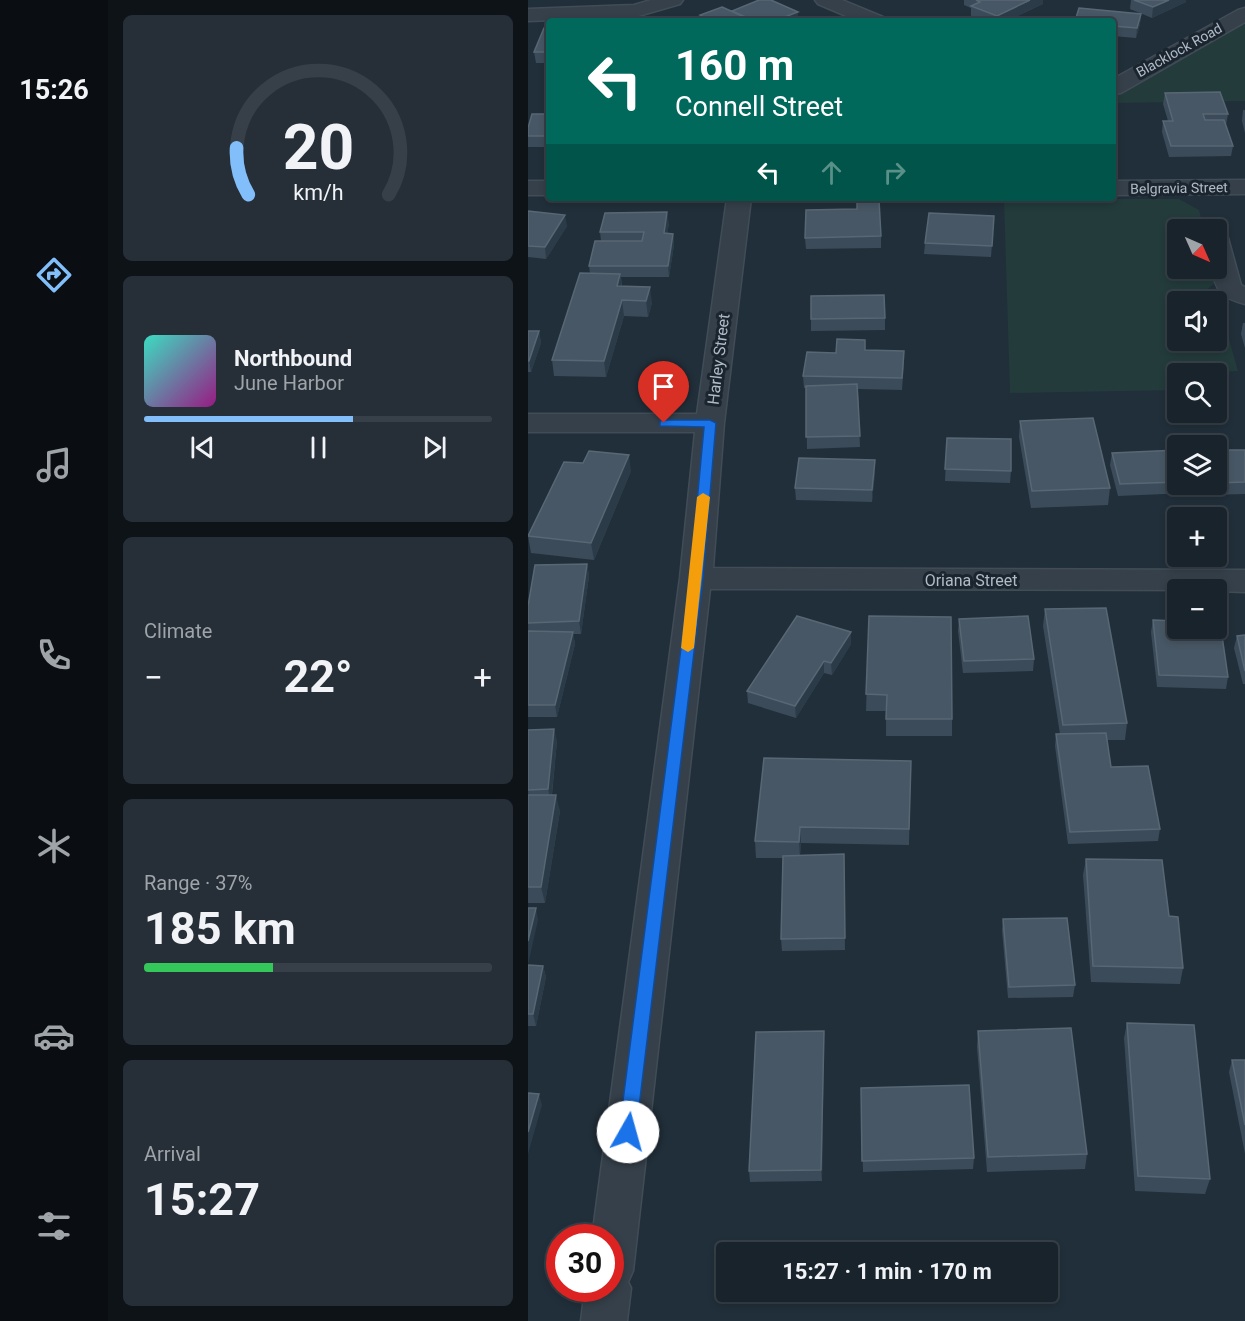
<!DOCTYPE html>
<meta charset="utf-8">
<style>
body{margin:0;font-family:Roboto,sans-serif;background:#262f38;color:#f1f3f6;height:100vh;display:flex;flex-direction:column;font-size:22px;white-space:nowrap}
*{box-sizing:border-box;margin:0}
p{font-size:20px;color:#9fa4a9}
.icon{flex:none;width:33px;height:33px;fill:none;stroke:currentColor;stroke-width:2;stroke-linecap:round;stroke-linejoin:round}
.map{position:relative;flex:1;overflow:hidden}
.details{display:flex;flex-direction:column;gap:15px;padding:15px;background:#0e1318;width:420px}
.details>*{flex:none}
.banner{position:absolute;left:18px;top:18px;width:570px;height:183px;border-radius:6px;box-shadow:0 3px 9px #0003,0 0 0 2px #374048;background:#00695c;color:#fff;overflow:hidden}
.needle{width:39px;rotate:135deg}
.fabs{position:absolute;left:639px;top:219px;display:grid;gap:12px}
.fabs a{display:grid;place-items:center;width:60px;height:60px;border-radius:6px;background:#19232c;box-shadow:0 3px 9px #0003,0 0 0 2px #374048;font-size:30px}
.speed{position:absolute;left:18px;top:1224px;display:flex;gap:12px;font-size:30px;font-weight:700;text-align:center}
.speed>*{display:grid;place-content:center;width:78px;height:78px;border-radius:50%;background:#19232c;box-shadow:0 3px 9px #0003,0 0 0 2px #374048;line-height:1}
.speed .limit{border:9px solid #d22;background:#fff;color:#111}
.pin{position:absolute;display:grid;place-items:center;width:51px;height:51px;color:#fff;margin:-62px -26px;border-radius:50% 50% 50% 0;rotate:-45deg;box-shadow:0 0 6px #0007}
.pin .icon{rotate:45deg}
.me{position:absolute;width:66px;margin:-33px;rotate:7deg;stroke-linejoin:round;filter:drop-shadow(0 0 4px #0008)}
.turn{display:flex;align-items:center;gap:21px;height:126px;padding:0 30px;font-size:27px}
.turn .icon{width:78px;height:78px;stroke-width:2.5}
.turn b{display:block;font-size:42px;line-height:51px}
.lanes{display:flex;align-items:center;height:57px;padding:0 30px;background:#0003;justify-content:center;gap:30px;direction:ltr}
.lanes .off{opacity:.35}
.big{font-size:45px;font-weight:700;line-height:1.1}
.details .widget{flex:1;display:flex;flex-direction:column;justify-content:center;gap:9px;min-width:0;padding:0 21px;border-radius:9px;background:#262f38}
.details .dial{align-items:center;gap:0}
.dial svg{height:156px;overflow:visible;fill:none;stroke:#374048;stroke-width:7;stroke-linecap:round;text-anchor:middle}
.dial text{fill:#f1f3f6;stroke:none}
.song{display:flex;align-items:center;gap:18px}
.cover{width:72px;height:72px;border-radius:9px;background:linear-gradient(135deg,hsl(170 70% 55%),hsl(310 70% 35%))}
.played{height:6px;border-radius:3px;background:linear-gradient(90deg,#81befa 60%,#374048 60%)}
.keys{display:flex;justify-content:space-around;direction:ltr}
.heat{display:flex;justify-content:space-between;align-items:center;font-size:33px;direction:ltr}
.charge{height:9px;border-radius:4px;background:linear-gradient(90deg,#34c759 37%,#374048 0)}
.trip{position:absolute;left:188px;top:1242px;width:342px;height:60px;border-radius:6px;background:#19232c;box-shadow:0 3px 9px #0003,0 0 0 2px #374048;font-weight:700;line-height:60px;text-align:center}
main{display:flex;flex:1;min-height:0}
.menu{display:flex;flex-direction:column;width:108px;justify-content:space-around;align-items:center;background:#0a0e12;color:#9fa4a9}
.menu .icon{width:42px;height:42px}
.menu .selected{color:#81befa}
.menu b{font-size:27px;color:#f1f3f6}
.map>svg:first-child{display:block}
.green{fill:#233b3b}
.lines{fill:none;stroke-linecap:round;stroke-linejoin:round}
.minor-casing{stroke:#414c57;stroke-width:3}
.minor{fill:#35404a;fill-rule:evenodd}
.wall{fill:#3c4b59}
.shaded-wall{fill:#2c3b48}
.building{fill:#485765;stroke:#586774;stroke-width:1.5}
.route{fill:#1a73e8;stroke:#114b97;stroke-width:1.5}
.slow{fill:#f59e0b}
.labels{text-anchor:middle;stroke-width:6;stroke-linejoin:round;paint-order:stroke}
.far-street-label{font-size:14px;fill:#b0bbc7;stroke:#1a252f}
.street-label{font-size:16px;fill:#b0bbc7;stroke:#1a252f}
</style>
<main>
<nav class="menu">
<b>15:26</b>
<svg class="icon selected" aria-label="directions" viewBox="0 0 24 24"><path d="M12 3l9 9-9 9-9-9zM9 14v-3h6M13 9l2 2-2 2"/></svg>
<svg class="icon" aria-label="music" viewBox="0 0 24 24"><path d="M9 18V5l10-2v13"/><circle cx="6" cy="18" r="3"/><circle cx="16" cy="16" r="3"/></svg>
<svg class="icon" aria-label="phone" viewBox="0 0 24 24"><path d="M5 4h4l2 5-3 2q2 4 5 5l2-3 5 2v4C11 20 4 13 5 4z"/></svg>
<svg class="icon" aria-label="climate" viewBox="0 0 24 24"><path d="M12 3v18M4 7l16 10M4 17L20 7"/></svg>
<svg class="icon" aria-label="car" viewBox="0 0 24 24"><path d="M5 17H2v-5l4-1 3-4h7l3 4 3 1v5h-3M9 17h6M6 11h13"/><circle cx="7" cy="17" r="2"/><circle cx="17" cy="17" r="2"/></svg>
<svg class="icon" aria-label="filters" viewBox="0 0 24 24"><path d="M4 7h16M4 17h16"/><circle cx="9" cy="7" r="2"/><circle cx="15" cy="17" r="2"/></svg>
</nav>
<section class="details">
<div class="widget dial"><svg viewBox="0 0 100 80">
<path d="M14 69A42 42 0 1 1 86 69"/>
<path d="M14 69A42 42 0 0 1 8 45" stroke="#81befa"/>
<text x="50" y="56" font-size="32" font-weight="700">20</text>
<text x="50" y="72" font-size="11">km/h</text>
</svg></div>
<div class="widget">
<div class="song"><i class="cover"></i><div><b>Northbound</b><p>June Harbor</p></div></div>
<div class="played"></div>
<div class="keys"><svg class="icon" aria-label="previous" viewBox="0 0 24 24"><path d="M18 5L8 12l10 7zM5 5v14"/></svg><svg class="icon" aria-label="pause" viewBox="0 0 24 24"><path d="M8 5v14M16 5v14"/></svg><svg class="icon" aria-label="next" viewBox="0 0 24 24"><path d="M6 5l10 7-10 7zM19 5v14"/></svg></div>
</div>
<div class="widget"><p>Climate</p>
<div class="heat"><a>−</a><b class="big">22°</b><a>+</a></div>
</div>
<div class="widget"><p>Range · 37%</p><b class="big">185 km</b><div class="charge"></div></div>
<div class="widget"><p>Arrival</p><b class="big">15:27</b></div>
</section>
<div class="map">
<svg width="717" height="1321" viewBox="0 0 717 1321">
<rect width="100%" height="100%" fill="#212f3a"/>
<!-- green -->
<g class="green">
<path d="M717 14V101L585 103V88Z"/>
<path d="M476 199H651L671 210 676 229 650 230V268L684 269 687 283 664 301 650 302V340H688L689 322 698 328 710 371 650 374 649 390 482 393Z"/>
</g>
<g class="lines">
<defs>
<g id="minor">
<path d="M123 0H155L152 4 107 17 0 21V9L106 5Z"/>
<path d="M287 0H314L355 17 358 21H330L290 4Z"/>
<path d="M717 8V22L593 93 585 94V79L710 10Z"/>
<path d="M717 180V194L585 195V181Z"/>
<rect x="0" y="181" width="21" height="14"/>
<path d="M199 198H223L196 423 185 568 717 570V592L688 591V590L182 589 105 1271 100 1282 103 1288 99 1321H53L57 1288H82V1238H64L152 578 167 432H0V414H169Z"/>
<path d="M688 231 697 233 700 238 713 285 717 287V304C692 297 689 293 683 268H688Z"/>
</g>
</defs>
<!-- minor casing -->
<use href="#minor" class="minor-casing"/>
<!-- minor -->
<use href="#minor" class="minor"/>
</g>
<!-- wall -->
<g class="wall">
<path d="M436 0H515V4L479 21H455L443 16V8L436 5Z"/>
<path d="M603 0H658V2L624 18 602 9Z"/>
<path d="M204 11 270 17 260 21H167L172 19V15Z"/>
<path d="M613 14 612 24 608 38 585 36V21Z"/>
<path d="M21 28V63H8L6 52Z"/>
<path d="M637 93 700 114 698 125 705 146 703 156 641 157 634 132 635 121H640L635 104Z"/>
<path d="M715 110H717V133L714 121Z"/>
<path d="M21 114V147H0V128Z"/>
<path d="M0 211 39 226 18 259 0 257Z"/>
<path d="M466 216 463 257 396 254 397 243Z"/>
<path d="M141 224 139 233 145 234 146 245 141 277H93L94 286 124 303 120 317 96 316 78 377 26 376 24 360 62 274 61 266 73 241 72 232Z"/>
<path d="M353 236V248L278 249 277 238Z"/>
<path d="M357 318V330L283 331V319Z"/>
<path d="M715 323H717V348L713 334Z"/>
<path d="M0 331H11L13 343 3 372H0Z"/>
<path d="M337 350 376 362 374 390 330 389 332 447 279 449 278 388H276L275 376 308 353Z"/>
<path d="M492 421 582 488 580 505 503 508 491 437Z"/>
<path d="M419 438 483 471 482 483 417 481Z"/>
<path d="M650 450V484H661L660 493 590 496 582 465 584 453Z"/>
<path d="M688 450H717V494L679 495 677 484H688Z"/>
<path d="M347 460V472L344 502 268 500 267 488Z"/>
<path d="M103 471 66 560 3 553 0 536Z"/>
<path d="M59 564 61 576 53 634H45L47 644 29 717H0V606Z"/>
<path d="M517 609 599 723 597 740H579L583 767 632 829 630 841 540 844 527 746 528 734H532L515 626Z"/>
<path d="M341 616 424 719V736H358V711H338Z"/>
<path d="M431 619 506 659 505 671 435 673 430 631Z"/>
<path d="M625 620 700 677 698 689 629 687 623 632Z"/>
<path d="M323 632V644L304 675 296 673 268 718 220 703 219 691Z"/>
<path d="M717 635V684H715L706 648 709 636Z"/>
<path d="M0 730 29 741 24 795 32 811 17 903H0Z"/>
<path d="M383 761 381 845 273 843 272 855 316 854 317 950 254 951 253 939 255 858H228L227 841Z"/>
<path d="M558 859 641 916 655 968 652 984 563 982 555 875Z"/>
<path d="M475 919 547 985 545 997 480 998 474 930Z"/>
<path d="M0 965 15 966 18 977 8 1026H0Z"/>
<path d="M599 1023 682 1179 677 1194 607 1191 596 1038Z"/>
<path d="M296 1031 294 1181 222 1182 221 1171Z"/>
<path d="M450 1031 559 1154 557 1169 459 1172 449 1047Z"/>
<path d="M704 1060H717V1154L701 1072Z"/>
<path d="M333 1088 446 1158 445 1169 335 1172Z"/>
</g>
<!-- shaded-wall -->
<g class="shaded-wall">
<path d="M502 0H515V4L479 21H469V16Z"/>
<path d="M641 0H658V2L624 18 625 7Z"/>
<path d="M270 12V17L260 21H246Z"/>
<path d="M613 14 612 24 608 38 609 28Z"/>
<path d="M214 16V21H201Z"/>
<path d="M139 212 141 224 137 245 136 233Z"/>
<path d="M37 215 39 226 18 259 17 247Z"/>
<path d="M145 234 146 245 141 277 140 266Z"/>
<path d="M92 274 94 290 89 286Z"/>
<path d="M122 287 124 303 120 317 118 301Z"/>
<path d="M94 300 96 316 78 377 76 361Z"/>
<path d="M11 331 13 343 3 372 1 361Z"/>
<path d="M101 455 103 471 66 560 63 543Z"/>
<path d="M347 460V472L344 502V490Z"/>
<path d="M59 564 61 576 53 634 51 621Z"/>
<path d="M45 632 47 644 29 717 27 705Z"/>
<path d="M323 632V644L304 675 303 663Z"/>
<path d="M296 661V673L268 718 267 706Z"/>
<path d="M26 729 29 741 23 801 20 789Z"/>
<path d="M28 795 32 811 17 903 13 887Z"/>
<path d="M272 827 273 843 272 858 271 842Z"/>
<path d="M8 908 10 920 0 965V941Z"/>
<path d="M15 966 18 977 8 1026 5 1014Z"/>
<path d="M296 1031V1042L294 1181 293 1170Z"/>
<path d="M11 1094 14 1105 0 1154V1132Z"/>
</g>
<!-- building -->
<g class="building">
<path d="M231 0H243L270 12 246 21H218L216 20 220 18 204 11Z"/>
<path d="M448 0H502L469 16 443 6 452 2Z"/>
<path d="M606 0H641L625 7Z"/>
<path d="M194 7 214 16 201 21H167L176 17 172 15Z"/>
<path d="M551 8 613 14 609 28 585 26V21H547Z"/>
<path d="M16 28H21V52H6Z"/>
<path d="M692 92 700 114H675L677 120H696L705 146H643L635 121H645L637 93Z"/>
<path d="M4 114H21V136H0V128Z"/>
<path d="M351 200 353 236 277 238 278 210 329 209V201Z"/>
<path d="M0 211 37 215 17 247 0 246Z"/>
<path d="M139 212 136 233 145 234 140 266H61L67 241H114L116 232H72L77 213Z"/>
<path d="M401 213 466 216 464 246 397 243Z"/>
<path d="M52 273 92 274 89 286 122 287 118 301 94 300 76 361 24 360Z"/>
<path d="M356 295 357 318 283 319V296Z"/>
<path d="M0 331H11L1 361H0Z"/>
<path d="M309 339 337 340V350L376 351 374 378 275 376 279 352 308 353Z"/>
<path d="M329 384 332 436 278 437V386Z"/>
<path d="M565 418 582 488 504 491 492 421Z"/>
<path d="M419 438 483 439V471L417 469Z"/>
<path d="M650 450V482L592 484 584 453Z"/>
<path d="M688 450H717V482L688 483Z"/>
<path d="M61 451 101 455 63 543 0 536 36 462 55 463Z"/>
<path d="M271 458 347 460 344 490 267 488Z"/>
<path d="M59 564 51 621 0 623V606L7 565Z"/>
<path d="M578 608 599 723 535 725 517 609Z"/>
<path d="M269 616 323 632 303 663 296 661 267 706 219 691Z"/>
<path d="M341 616 423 617 424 719H358L359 695 338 694Z"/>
<path d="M500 616 506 659 436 661 431 619Z"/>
<path d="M625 620 650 621V628H688V622H692L700 677 631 675Z"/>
<path d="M0 631 45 632 27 705H0Z"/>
<path d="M717 635V671L709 636Z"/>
<path d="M26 729 20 789 0 790V730Z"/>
<path d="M578 733 583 767 620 766 632 829 542 832 528 734Z"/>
<path d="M236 758 383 761 381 829 272 827 271 842 227 841Z"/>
<path d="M0 795H28L13 887H0Z"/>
<path d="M316 854 317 938 253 939 255 856Z"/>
<path d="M558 859 634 860 641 916 650 917 655 968 565 966Z"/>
<path d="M0 908H8L0 941Z"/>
<path d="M539 918 547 985 481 987 475 919Z"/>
<path d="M0 965 15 966 5 1014H0Z"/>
<path d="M599 1023 666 1025 682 1179 610 1176Z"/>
<path d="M543 1028 559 1154 460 1157 450 1031Z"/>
<path d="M296 1031 293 1170 221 1171 228 1032Z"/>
<path d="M704 1060H717V1125Z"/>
<path d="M441 1085 446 1158 334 1161 333 1088Z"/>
<path d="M0 1093 11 1094 0 1132Z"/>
</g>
<!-- route -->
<path class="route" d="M136 420H182L188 423 175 578 108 1132 106 1138 100 1140 93 1138 91 1132 162 578 176 427 132 426V421Z"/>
<!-- slow -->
<path class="slow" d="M175 493 182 497 166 648 160 652 153 648 169 497Z"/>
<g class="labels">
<!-- far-street labels -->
<g class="far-street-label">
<text transform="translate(651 50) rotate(-29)" y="5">Blacklock Road</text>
<text transform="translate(651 188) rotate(-1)" y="5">Belgravia Street</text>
</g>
<!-- street labels -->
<g class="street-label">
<text transform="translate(190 359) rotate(-83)" y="6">Harley Street</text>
<text x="443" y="586">Oriana Street</text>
</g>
</g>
</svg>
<div class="fabs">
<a><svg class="needle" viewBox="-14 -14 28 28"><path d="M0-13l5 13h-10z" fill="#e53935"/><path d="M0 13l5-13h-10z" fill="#9fa4a9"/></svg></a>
<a><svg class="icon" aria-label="sound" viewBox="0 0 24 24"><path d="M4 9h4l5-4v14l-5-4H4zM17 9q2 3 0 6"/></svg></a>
<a><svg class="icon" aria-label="search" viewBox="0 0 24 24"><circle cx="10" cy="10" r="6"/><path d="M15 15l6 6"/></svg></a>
<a><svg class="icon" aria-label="layers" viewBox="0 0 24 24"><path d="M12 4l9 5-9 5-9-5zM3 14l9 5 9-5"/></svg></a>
<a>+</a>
<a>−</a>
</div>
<div class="speed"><div class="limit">30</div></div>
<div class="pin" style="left:136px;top:423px;background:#d93025"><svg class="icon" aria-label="arrive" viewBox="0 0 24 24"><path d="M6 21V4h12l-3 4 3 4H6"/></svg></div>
<svg class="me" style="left:100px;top:1132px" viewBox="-20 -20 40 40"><circle r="19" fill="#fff"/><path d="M0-13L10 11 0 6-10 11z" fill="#1a73e8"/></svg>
<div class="trip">15:27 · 1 min · 170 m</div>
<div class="banner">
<div class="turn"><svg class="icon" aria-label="left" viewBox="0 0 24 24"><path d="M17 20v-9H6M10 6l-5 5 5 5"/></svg><div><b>160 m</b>Connell Street</div></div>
<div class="lanes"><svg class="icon" aria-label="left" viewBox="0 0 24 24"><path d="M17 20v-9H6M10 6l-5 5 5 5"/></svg><svg class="icon off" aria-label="ahead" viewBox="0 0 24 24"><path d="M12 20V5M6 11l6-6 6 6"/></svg><svg class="icon off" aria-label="right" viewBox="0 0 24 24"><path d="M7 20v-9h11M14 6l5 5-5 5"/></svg></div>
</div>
</div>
</main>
